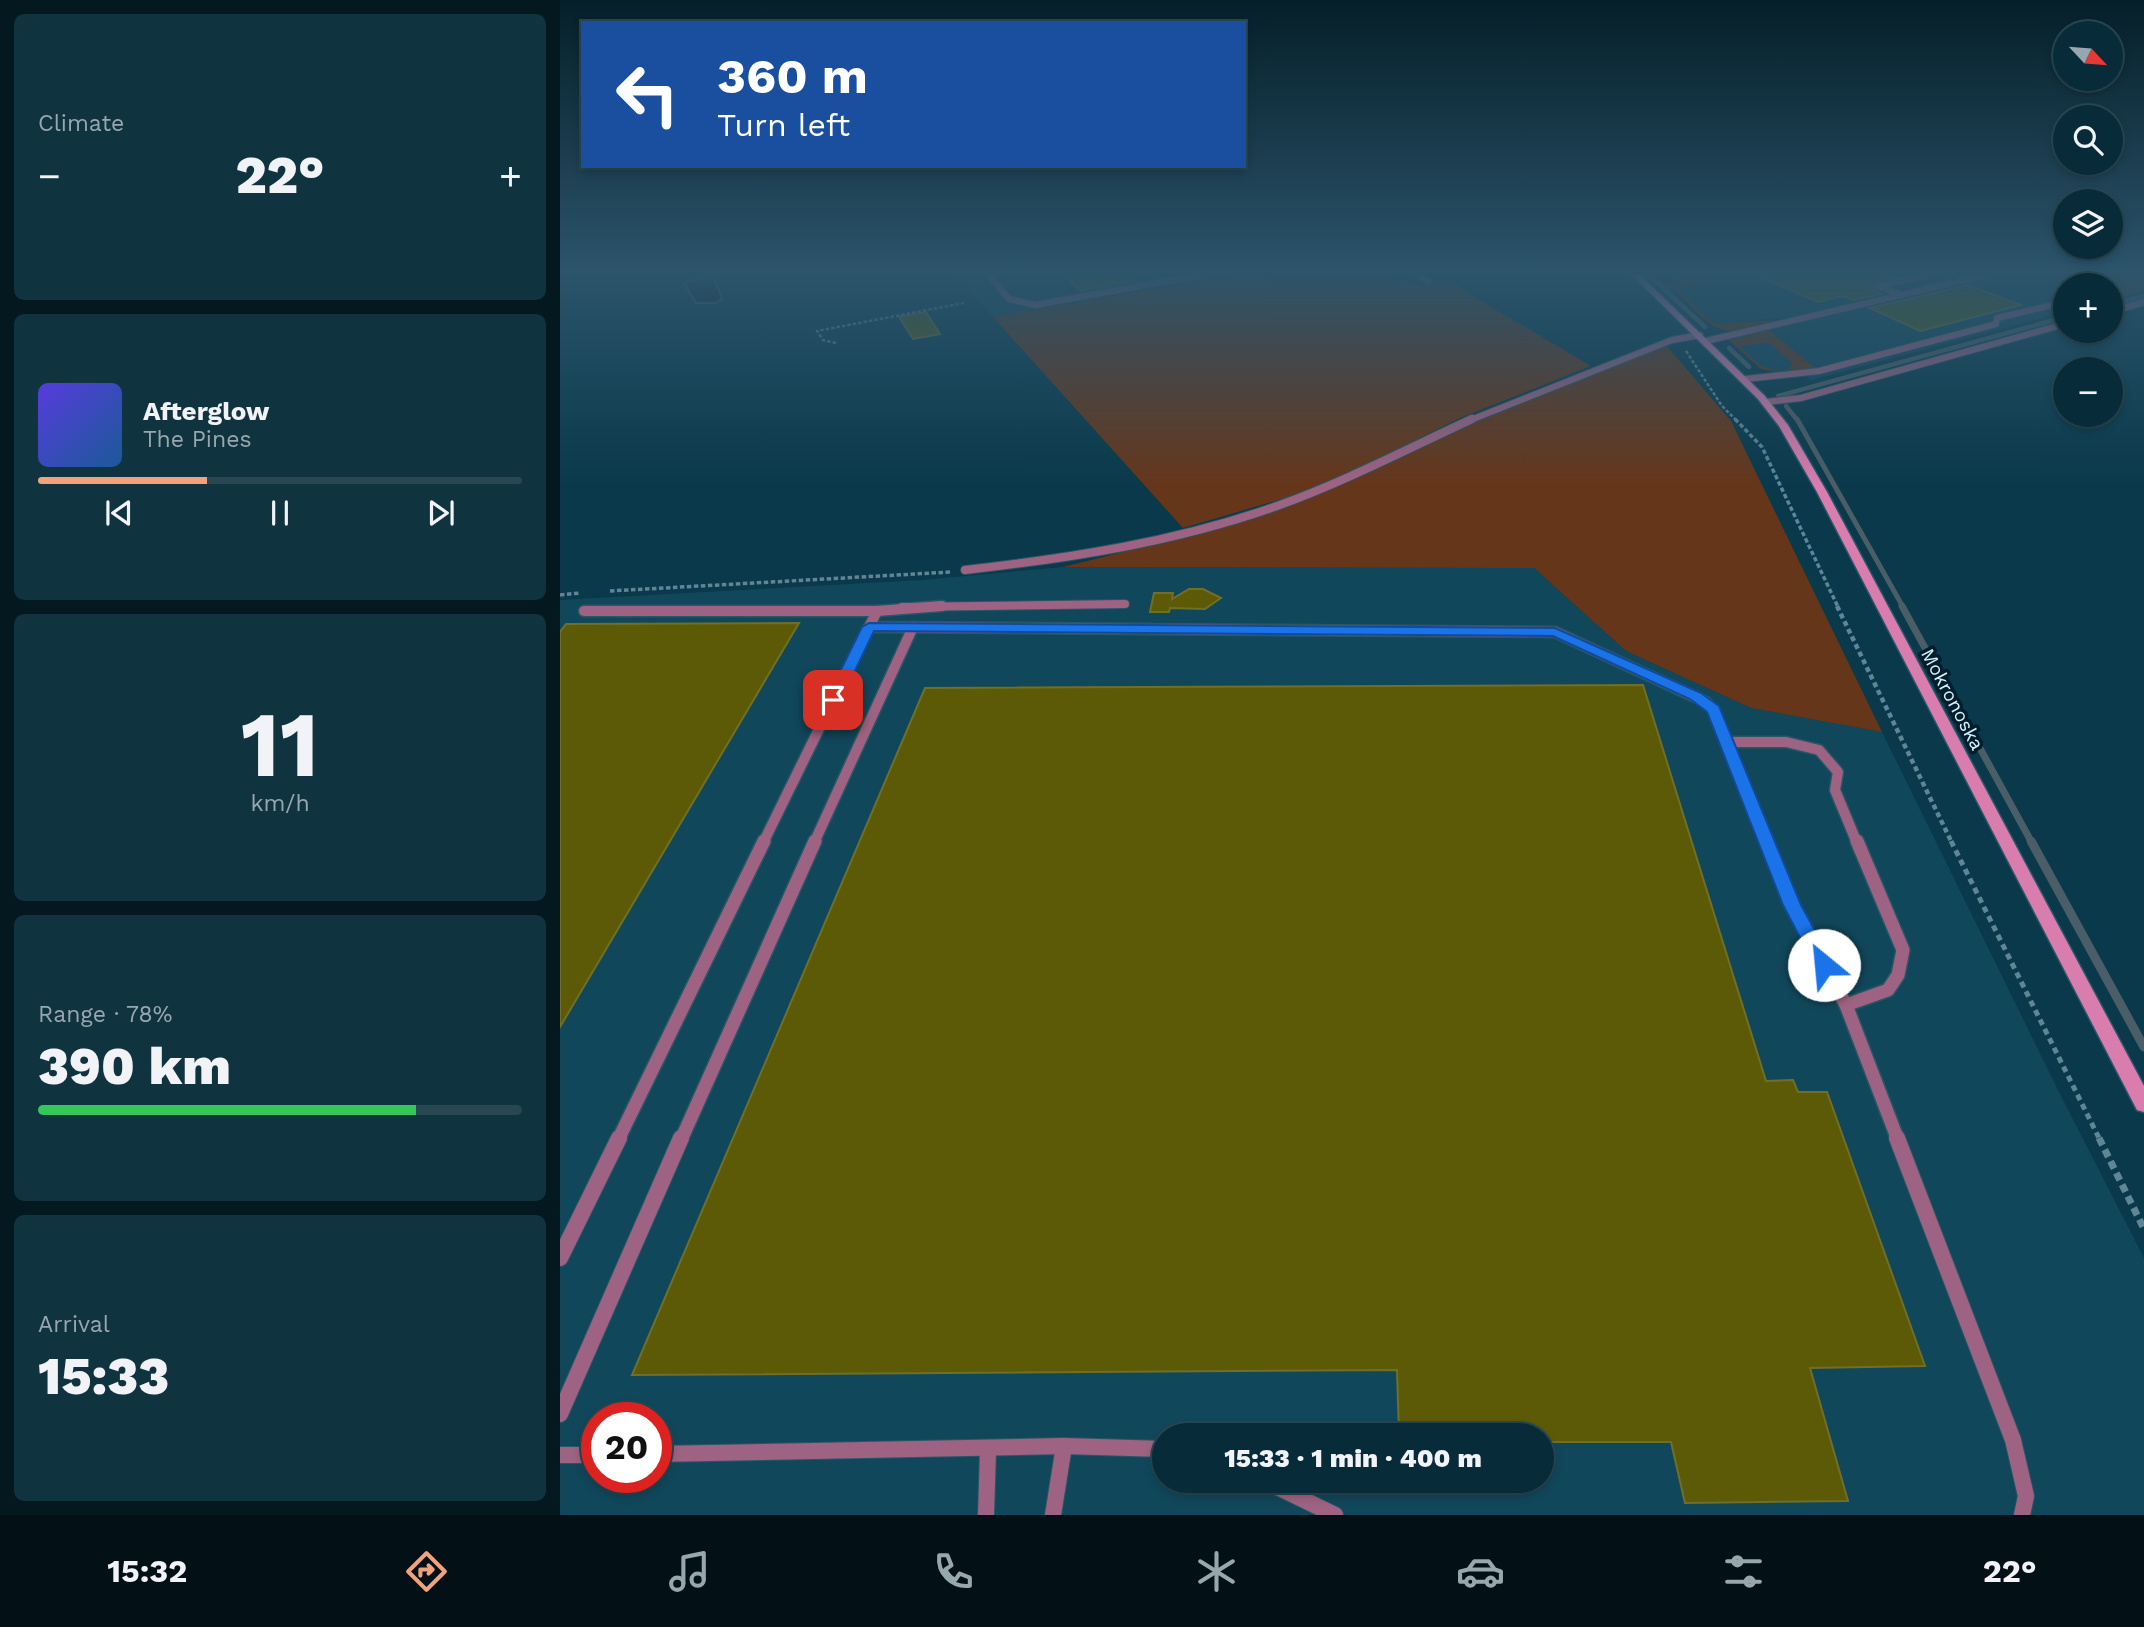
<!DOCTYPE html>
<meta charset="utf-8">
<style>
body{margin:0;font-family:"Work Sans",sans-serif;background:#103340;color:#f1f3f6;height:100vh;display:flex;flex-direction:column;font-size:26px;white-space:nowrap}
*{box-sizing:border-box;margin:0}
p{font-size:23px;color:#98a7ae}
.icon{flex:none;width:38px;height:38px;fill:none;stroke:currentColor;stroke-width:2;stroke-linecap:round;stroke-linejoin:round}
.map{position:relative;flex:1;overflow:hidden}
.drawer{display:flex;flex-direction:column;gap:14px;padding:14px;background:#04181f;width:560px}
.drawer>*{flex:none}
.hud{position:absolute;left:21px;top:21px;width:665px;height:147px;border-radius:0px;box-shadow:0 4px 10px #0003,0 0 0 2px #284753;background:#1a4fa0;color:#fff;overflow:hidden}
.needle{width:46px;rotate:116deg}
.buttons{position:absolute;left:1493px;top:21px;display:grid;gap:14px}
.buttons a{display:grid;place-items:center;width:70px;height:70px;border-radius:50%;background:#072b38;box-shadow:0 4px 10px #0003,0 0 0 2px #284753;font-size:35px}
.speed{position:absolute;left:21px;top:1402px;display:flex;gap:14px;font-size:35px;font-weight:700;text-align:center}
.speed>*{display:grid;place-content:center;width:91px;height:91px;border-radius:50%;background:#072b38;box-shadow:0 4px 10px #0003,0 0 0 2px #284753;line-height:1}
.speed .limit{border:10px solid #d22;background:#fff;color:#111}
.pin{position:absolute;display:grid;place-items:center;width:60px;height:60px;color:#fff;margin:-30px;border-radius:14px;box-shadow:0 4px 10px #0006}
.me{position:absolute;width:77px;margin:-38px;rotate:332deg;stroke-linejoin:round;filter:drop-shadow(0 0 5px #0008)}
.turn{display:flex;align-items:center;gap:24px;height:147px;padding:0 21px;font-size:32px}
.turn .icon{width:91px;height:91px;stroke-width:2.5}
.turn b{display:block;font-size:49px;line-height:60px}
.big{font-size:52px;font-weight:800;line-height:1.1}
.drawer .tile{flex:1;display:flex;flex-direction:column;justify-content:center;gap:10px;min-width:0;padding:0 24px;border-radius:10px;background:#103340}
.drawer .dial{align-items:center;gap:0}
.dial b{font-size:91px;line-height:1}
.song{display:flex;align-items:center;gap:21px}
.cover{width:84px;height:84px;border-radius:10px;background:linear-gradient(135deg,hsl(250 70% 55%),hsl(210 70% 35%))}
.played{height:7px;border-radius:4px;background:linear-gradient(90deg,#f0a27a 35%,#284753 35%)}
.keys{display:flex;justify-content:space-around;direction:ltr}
.heat{display:flex;justify-content:space-between;align-items:center;font-size:38px;direction:ltr}
.charge{height:10px;border-radius:5px;background:linear-gradient(90deg,#34c759 78%,#284753 0)}
.trip{position:absolute;left:592px;top:1423px;width:402px;height:70px;border-radius:35px;background:#072b38;box-shadow:0 4px 10px #0003,0 0 0 2px #284753;font-weight:800;line-height:70px;text-align:center}
.dock{display:flex;height:112px;justify-content:space-around;align-items:center;background:#031116;color:#98a7ae}
.dock .icon{width:49px;height:49px}
.dock .current{color:#f0a27a}
.dock b{font-size:32px;color:#f1f3f6}
main{display:flex;flex:1;min-height:0}
.map>svg:first-child{display:block}
.built{fill:#11475b;fill-rule:evenodd}
.green{fill:#66361b}
.water{fill:#0e1e25;stroke:#4b5d66;stroke-width:2}
.lines{fill:none;stroke-linecap:round;stroke-linejoin:round}
.stream-far3{stroke:#4b5d66;stroke-width:4.5}
.stream-far2{stroke:#4b5d66;stroke-width:5}
.stream-far1{stroke:#4b5d66;stroke-width:7}
.stream{stroke:#4b5d66;stroke-width:9}
.building{fill:#5c5a07;stroke:#716f26;stroke-width:2}
.service-far4-casing{stroke:#2a5666;stroke-width:8}
.service-far3-casing{stroke:#2a5666;stroke-width:10}
.service-far2-casing{stroke:#2a5666;stroke-width:13}
.service-far1-casing{stroke:#2a5666;stroke-width:16}
.service-casing{stroke:#2a5666;stroke-width:18}
.secondary-casing{stroke:#2a5666;stroke-width:3}
.path-far4{stroke:#608594;stroke-width:2.5;stroke-dasharray:3.5 2;stroke-linecap:butt}
.path-far3{stroke:#608594;stroke-width:3.5;stroke-dasharray:4.5 2.5;stroke-linecap:butt}
.path-far2{stroke:#608594;stroke-width:4.5;stroke-dasharray:5 3.5;stroke-linecap:butt}
.path-far1{stroke:#608594;stroke-width:5;stroke-dasharray:6 4.5;stroke-linecap:butt}
.path{stroke:#608594;stroke-width:7;stroke-dasharray:8 5;stroke-linecap:butt}
.service-far4{stroke:#9e6382;stroke-width:6}
.service-far3{stroke:#9e6382;stroke-width:8}
.service-far2{stroke:#9e6382;stroke-width:10}
.service-far1{stroke:#9e6382;stroke-width:13}
.service{stroke:#9e6382;stroke-width:16}
.secondary{fill:#d97cae;fill-rule:evenodd}
.route{fill:#1a73e8;stroke:#114b97;stroke-width:2}
.labels{text-anchor:middle;stroke-width:7;stroke-linejoin:round;paint-order:stroke}
.street-label{font-size:19px;fill:#daf1fc;stroke:#001f2c}
</style>
<main>
<section class="drawer">
<div class="tile"><p>Climate</p>
<div class="heat"><a>−</a><b class="big">22°</b><a>+</a></div>
</div>
<div class="tile">
<div class="song"><i class="cover"></i><div><b>Afterglow</b><p>The Pines</p></div></div>
<div class="played"></div>
<div class="keys"><svg class="icon" aria-label="previous" viewBox="0 0 24 24"><path d="M18 5L8 12l10 7zM5 5v14"/></svg><svg class="icon" aria-label="pause" viewBox="0 0 24 24"><path d="M8 5v14M16 5v14"/></svg><svg class="icon" aria-label="next" viewBox="0 0 24 24"><path d="M6 5l10 7-10 7zM19 5v14"/></svg></div>
</div>
<div class="tile dial"><b>11</b><p>km/h</p></div>
<div class="tile"><p>Range · 78%</p><b class="big">390 km</b><div class="charge"></div></div>
<div class="tile"><p>Arrival</p><b class="big">15:33</b></div>
</section>
<div class="map">
<svg width="1584" height="1515" viewBox="0 0 1584 1515">
<rect width="100%" height="100%" fill="#09394a"/>
<!-- built -->
<g class="built">
<path d="M392 273H681L433 317Z"/>
<path d="M1190 273H1419L1245 316 1155 324 1117 288Z"/>
<path d="M1447 273H1522L1579 293 1551 300 1550 285H1505V312L1251 380 1238 370 1213 372 1201 369 1169 340Z"/>
<path d="M503 567 974 568 1066 651 1191 708 1322 732 1498 1090 1584 1258V1515H0V600L362 580ZM37 1418H96V1477H37ZM604 1435H982V1480H604Z"/>
</g>
<!-- green -->
<g class="green">
<path d="M681 273H814L860 285 886 280 1031 366 898 419 811 463 732 496 623 528 433 317Z"/>
<path d="M1084 273H1190L1118 289 1155 324 1215 320C1161 345 1150 326 1114 289L1100 288 1102 284 1117 281 1113 277H1097Z"/>
<path d="M1492 273H1584V291L1560 297 1551 294 1550 285H1527Z"/>
<path d="M1209 330 1256 369 1227 371 1232 363 1209 343 1179 346 1201 366 1220 371 1201 369 1169 340Z"/>
<path d="M1106 345 1171 421 1322 732 1191 708 1066 651 974 568 503 567 667 526 887 432Z"/>
</g>
<!-- water -->
<path class="water" d="M147 277 154 278 162 299 155 303H136L124 283Z"/>
<g class="lines">
<!-- stream-far3 -->
<g class="stream-far3">
<path d="M1087 273 1145 327"/>
<path d="M1550 305 1584 296"/>
<path d="M1169 348 1189 367"/>
<path d="M1218 396 1505 317"/>
<path d="M1226 406 1238 421"/>
</g>
<!-- stream-far2 -->
<path class="stream-far2" d="M1237 419 1343 607"/>
<!-- stream-far1 -->
<path class="stream-far1" d="M1342 606 1472 843"/>
<!-- stream -->
<path class="stream" d="M1471 841 1584 1047"/>
</g>
<!-- building -->
<g class="building">
<path d="M502 273H572L573 281 520 291Z"/>
<path d="M1191 273H1350L1315 281 1313 289 1322 294 1293 300 1283 296 1258 302Z"/>
<path d="M1408 285 1461 305 1360 331 1310 308Z"/>
<path d="M366 312 380 334 353 339 339 317Z"/>
<path d="M629 589H643L661 598 645 609 610 608 609 612H590L594 593H613L612 599Z"/>
<path d="M239 623 0 1027V632L6 624Z"/>
<path d="M1083 685 1206 1081 1233 1080 1238 1092H1267L1365 1366 1250 1368 1288 1501 1125 1503 1111 1442H982V1435H839L837 1370 72 1375 365 688Z"/>
</g>
<g class="lines">
<defs>
<g id="service-far4">
<path d="M427 273 449 299 475 305 652 273"/>
<path d="M855 273 868 281"/>
<path d="M1341 295 1318 286 1374 273"/>
<path d="M1550 312 1584 302"/>
<path d="M1146 341 1434 273"/>
<path d="M1185 379 1259 371 1436 324 1437 318 1505 302"/>
<path d="M1206 402 1241 398 1505 324"/>
<path d="M908 421 1112 340 1140 335"/>
</g>
<g id="service-far3">
<path d="M405 570C511 558 616 542 717 506 784 482 847 449 912 419"/>
<path d="M342 607 565 604"/>
</g>
<g id="service-far2">
<path d="M24 611H317L203 843"/>
<path d="M317 611 382 606"/>
<path d="M309 627 995 632 1146 702 1153 710 1207 843"/>
<path d="M1165 742H1226L1259 750 1278 772 1275 790 1297 843"/>
<path d="M254 843 353 627"/>
</g>
<g id="service-far1">
<path d="M1206 841 1232 905 1286 1005 1338 1140"/>
<path d="M1286 1005 1328 990 1338 975 1343 950 1297 841"/>
<path d="M58 1140 204 841"/>
<path d="M121 1140 255 841"/>
</g>
<g id="service">
<path d="M1337 1138 1453 1440 1466 1496 1462 1515"/>
<path d="M0 1258 59 1138"/>
<path d="M0 1414 121 1138"/>
<path d="M96 1454 504 1446 604 1449"/>
<path d="M0 1455H37"/>
<path d="M703 1480 775 1515"/>
<path d="M426 1515 428 1450"/>
<path d="M493 1515 504 1446"/>
</g>
<path id="secondary" d="M1070 273H1078L1204 395 1228 425 1267 492 1584 1086V1112L1577 1110 1257 492 1219 426 1198 399Z"/>
</defs>
<!-- service-far4 casing -->
<use href="#service-far4" class="service-far4-casing"/>
<!-- service-far3 casing -->
<use href="#service-far3" class="service-far3-casing"/>
<!-- service-far2 casing -->
<use href="#service-far2" class="service-far2-casing"/>
<!-- service-far1 casing -->
<use href="#service-far1" class="service-far1-casing"/>
<!-- service casing -->
<use href="#service" class="service-casing"/>
<!-- secondary casing -->
<use href="#secondary" class="secondary-casing"/>
<!-- path-far4 -->
<g class="path-far4">
<path d="M276 343 263 340 257 331 404 303"/>
<path d="M1126 351 1162 406 1177 421"/>
</g>
<!-- path-far3 -->
<g class="path-far3">
<path d="M1175 419 1202 447 1278 607"/>
<path d="M50 591 391 572"/>
<path d="M0 595 20 593"/>
</g>
<!-- path-far2 -->
<path class="path-far2" d="M1277 606 1392 843"/>
<!-- path-far1 -->
<path class="path-far1" d="M1391 841 1540 1140"/>
<!-- path -->
<path class="path" d="M1539 1138 1584 1229"/>
<!-- service-far4 -->
<use href="#service-far4" class="service-far4"/>
<!-- service-far3 -->
<use href="#service-far3" class="service-far3"/>
<!-- service-far2 -->
<use href="#service-far2" class="service-far2"/>
<!-- service-far1 -->
<use href="#service-far1" class="service-far1"/>
<!-- service -->
<use href="#service" class="service"/>
<!-- secondary -->
<use href="#secondary" class="secondary"/>
</g>
<!-- sky -->
<linearGradient id="sky" x2="0" y2="1"><stop stop-color="#051f29"/><stop offset="0.56" stop-color="#2c546b"/><stop offset="1" stop-color="#2c546b" stop-opacity="0"/></linearGradient>
<rect width="1584" height="485" fill="url(#sky)"/>
<!-- route -->
<path class="route" d="M309 623 995 628 1141 693 1159 706 1241 905 1274 965 1271 970H1257L1223 905 1147 712 1130 699 993 636 314 631 281 700 273 705 268 703 266 700 302 627Z"/>
<g class="labels">
<!-- street labels -->
<g class="street-label">
<text transform="translate(1393 699) rotate(62)" y="7">Mokronoska</text>
</g>
</g>
</svg>
<div class="buttons">
<a><svg class="needle" viewBox="-14 -14 28 28"><path d="M0-13l5 13h-10z" fill="#e53935"/><path d="M0 13l5-13h-10z" fill="#98a7ae"/></svg></a>
<a><svg class="icon" aria-label="search" viewBox="0 0 24 24"><circle cx="10" cy="10" r="6"/><path d="M15 15l6 6"/></svg></a>
<a><svg class="icon" aria-label="layers" viewBox="0 0 24 24"><path d="M12 4l9 5-9 5-9-5zM3 14l9 5 9-5"/></svg></a>
<a>+</a>
<a>−</a>
</div>
<div class="speed"><div class="limit">20</div></div>
<div class="pin" style="left:273px;top:700px;background:#d93025"><svg class="icon" aria-label="arrive" viewBox="0 0 24 24"><path d="M6 21V4h12l-3 4 3 4H6"/></svg></div>
<svg class="me" style="left:1264px;top:965px" viewBox="-20 -20 40 40"><circle r="19" fill="#fff"/><path d="M0-13L10 11 0 6-10 11z" fill="#1a73e8"/></svg>
<div class="trip">15:33 · 1 min · 400 m</div>
<div class="hud">
<div class="turn"><svg class="icon" aria-label="left" viewBox="0 0 24 24"><path d="M17 20v-9H6M10 6l-5 5 5 5"/></svg><div><b>360 m</b>Turn left</div></div>
</div>
</div>
</main>
<nav class="dock">
<b>15:32</b>
<svg class="icon current" aria-label="directions" viewBox="0 0 24 24"><path d="M12 3l9 9-9 9-9-9zM9 14v-3h6M13 9l2 2-2 2"/></svg>
<svg class="icon" aria-label="music" viewBox="0 0 24 24"><path d="M9 18V5l10-2v13"/><circle cx="6" cy="18" r="3"/><circle cx="16" cy="16" r="3"/></svg>
<svg class="icon" aria-label="phone" viewBox="0 0 24 24"><path d="M5 4h4l2 5-3 2q2 4 5 5l2-3 5 2v4C11 20 4 13 5 4z"/></svg>
<svg class="icon" aria-label="climate" viewBox="0 0 24 24"><path d="M12 3v18M4 7l16 10M4 17L20 7"/></svg>
<svg class="icon" aria-label="car" viewBox="0 0 24 24"><path d="M5 17H2v-5l4-1 3-4h7l3 4 3 1v5h-3M9 17h6M6 11h13"/><circle cx="7" cy="17" r="2"/><circle cx="17" cy="17" r="2"/></svg>
<svg class="icon" aria-label="filters" viewBox="0 0 24 24"><path d="M4 7h16M4 17h16"/><circle cx="9" cy="7" r="2"/><circle cx="15" cy="17" r="2"/></svg>
<b>22°</b>
</nav>
